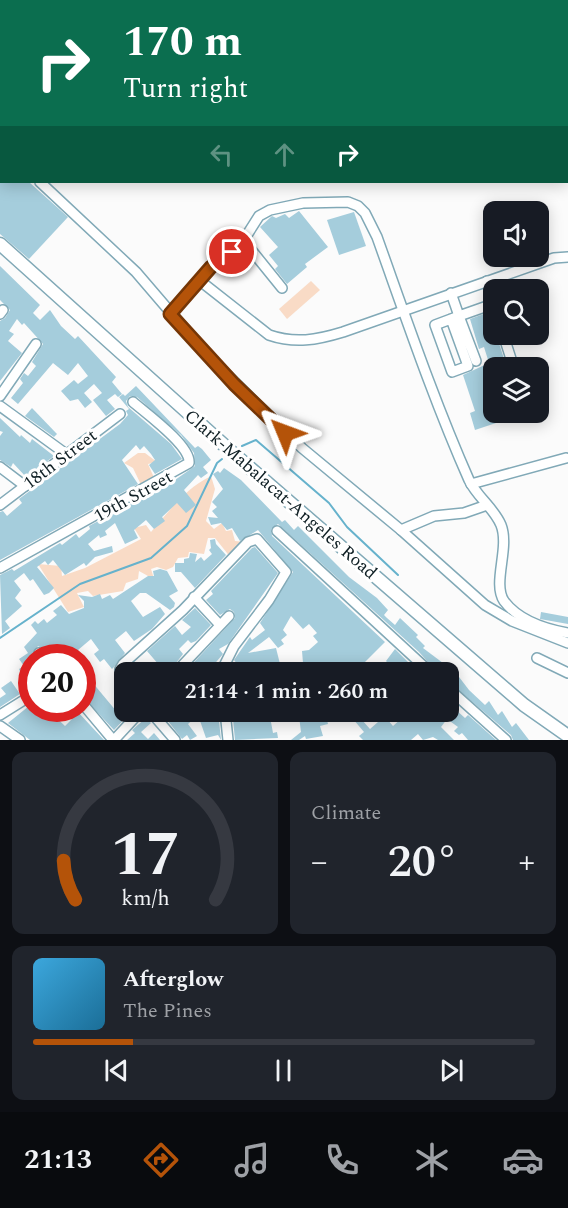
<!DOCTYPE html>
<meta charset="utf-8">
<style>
body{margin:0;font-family:Spectral,serif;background:#20242c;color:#f1f3f6;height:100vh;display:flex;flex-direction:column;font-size:22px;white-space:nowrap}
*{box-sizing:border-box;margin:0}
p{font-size:20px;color:#9ea1a6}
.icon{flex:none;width:33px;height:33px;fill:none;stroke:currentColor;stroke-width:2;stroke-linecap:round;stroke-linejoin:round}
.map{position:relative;height:740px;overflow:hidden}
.side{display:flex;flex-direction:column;gap:12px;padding:12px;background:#0d0f14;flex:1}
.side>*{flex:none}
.guide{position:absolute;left:0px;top:0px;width:568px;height:183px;box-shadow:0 3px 15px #0003;background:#0b6e4f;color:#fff;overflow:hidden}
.controls{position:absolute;left:483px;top:201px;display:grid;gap:12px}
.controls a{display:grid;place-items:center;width:66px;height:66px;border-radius:12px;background:#171b24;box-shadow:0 3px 15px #0003;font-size:30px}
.speed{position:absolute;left:18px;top:644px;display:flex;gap:12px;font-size:30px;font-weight:700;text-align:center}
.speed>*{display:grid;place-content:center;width:78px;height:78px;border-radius:50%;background:#171b24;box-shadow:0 3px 15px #0003;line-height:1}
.speed .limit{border:9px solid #d22;background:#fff;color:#111}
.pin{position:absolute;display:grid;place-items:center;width:51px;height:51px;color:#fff;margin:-26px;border:3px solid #fff;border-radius:50%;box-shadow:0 2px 6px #0007}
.me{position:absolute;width:66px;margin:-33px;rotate:314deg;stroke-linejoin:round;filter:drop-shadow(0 0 4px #0008)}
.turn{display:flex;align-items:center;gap:21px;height:126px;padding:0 24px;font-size:27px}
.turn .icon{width:78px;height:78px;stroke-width:2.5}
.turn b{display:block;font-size:42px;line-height:51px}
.lanes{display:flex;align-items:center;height:57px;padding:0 24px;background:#0003;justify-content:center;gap:30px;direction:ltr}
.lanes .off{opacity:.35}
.big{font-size:45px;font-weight:600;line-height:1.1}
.side .card{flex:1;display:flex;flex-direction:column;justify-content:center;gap:9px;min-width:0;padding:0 21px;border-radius:12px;background:#20242c}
.side .dial{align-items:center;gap:0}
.dial svg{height:156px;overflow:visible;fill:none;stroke:#363941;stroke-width:7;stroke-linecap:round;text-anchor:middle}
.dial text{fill:#f1f3f6;stroke:none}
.song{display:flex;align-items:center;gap:18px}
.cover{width:72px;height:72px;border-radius:9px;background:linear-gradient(135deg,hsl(200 70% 55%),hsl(200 70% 35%))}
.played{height:6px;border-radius:3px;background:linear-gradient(90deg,#b45309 20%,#363941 20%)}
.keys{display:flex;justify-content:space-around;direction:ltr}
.heat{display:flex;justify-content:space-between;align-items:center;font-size:33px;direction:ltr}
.side .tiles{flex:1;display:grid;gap:12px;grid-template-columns:1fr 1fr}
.card:last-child{grid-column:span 2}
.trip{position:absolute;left:114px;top:662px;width:345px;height:60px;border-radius:12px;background:#171b24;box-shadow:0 3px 15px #0003;font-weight:600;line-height:60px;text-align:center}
.menu{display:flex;height:96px;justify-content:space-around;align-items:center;background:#090b0e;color:#9ea1a6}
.menu .icon{width:42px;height:42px}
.menu .on{color:#b45309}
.menu b{font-size:27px;color:#f1f3f6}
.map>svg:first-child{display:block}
.green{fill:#f9dbc6}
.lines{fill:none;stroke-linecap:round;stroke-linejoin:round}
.stream{stroke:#66b2cc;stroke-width:2}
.building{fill:#a5cddc;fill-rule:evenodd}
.minor-casing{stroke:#81a9b7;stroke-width:12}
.major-casing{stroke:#81a9b7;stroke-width:15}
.minor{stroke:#fff;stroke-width:9}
.major{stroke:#fff;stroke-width:12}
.route-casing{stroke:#753606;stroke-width:15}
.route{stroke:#b45309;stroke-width:10}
.labels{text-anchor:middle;stroke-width:6;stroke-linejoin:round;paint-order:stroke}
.street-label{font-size:18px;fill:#0f1f24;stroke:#fff}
</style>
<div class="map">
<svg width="568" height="740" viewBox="0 0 568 740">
<rect width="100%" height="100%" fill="#fbfbfb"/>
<!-- green -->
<g class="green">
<path d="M311 281 320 290 287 319 279 309Z"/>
<path d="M138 453H145L157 462 148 464 155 480 143 489 133 468 124 463Z"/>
<path d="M211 476 215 489 206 521 214 529 222 523 226 531 232 530 235 541 245 542 231 558 215 538H208L204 554 189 552 188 557 178 558 173 567 166 570 157 567 151 569 155 582 148 581V576L139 571 138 579 126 583 123 591 93 596 88 591 77 593 84 607 68 612 38 564 61 566 62 576 85 568 141 539 134 528 146 525 151 532C169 511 186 488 211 476Z"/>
</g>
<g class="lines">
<!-- stream -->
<g class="stream">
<path d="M242 446 256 440 329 503 347 527 398 575"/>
<path d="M0 638 80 584 151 558 187 526 217 463 222 459"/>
</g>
</g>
<!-- building -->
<g class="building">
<path d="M0 182H29L68 217 29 259 0 234Z"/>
<path d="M299 211 328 247 305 264 307 267 287 284 275 269 278 266 269 255 278 247 260 227 272 216 276 218 285 214 289 218Z"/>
<path d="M354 212 366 246 339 255 327 220Z"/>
<path d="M0 266 40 305 33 313 40 320 50 310 61 326 75 339 78 336 116 377 112 382 122 394 118 397 115 394 107 400 115 409 106 416 93 400 102 393 94 384 84 393 92 402 85 408 78 399 70 401 61 391 74 380 78 384 88 376 78 363 68 375 53 363 18 404 11 398 23 383 20 379 24 373 28 376 36 366 32 362 43 344 24 323 22 325 17 319 9 331 14 334 8 341 22 353 0 381V321L5 318 10 310 0 300Z"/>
<path d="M492 311 494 334H496L507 368H494V412H519L521 418 509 422 508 419 475 430 470 413 475 411 463 375 489 363 484 347 479 349 470 319Z"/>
<path d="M136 386 195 448 198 446 202 449 211 460 203 467 208 473 201 478 198 475 184 490 196 505 186 513 177 503 162 517 165 521 154 529 146 520 134 530 138 538 125 544 115 523 105 531 107 535 100 538 99 535 88 544 94 551 112 546 113 552 95 557 86 566 84 563 65 575 53 560 48 565 45 561 37 567 54 588 49 593 44 595 33 579 30 581 24 573 14 581 21 590 15 598 22 606 5 621 10 628 2 634 0 575 12 569 14 571 60 543 62 545 76 534 79 538 90 529 89 526 175 480 195 466 194 453 181 435 137 397 130 396 126 401 128 407 171 444 182 459 155 474 149 465 155 460 151 454 144 446 140 450 136 445 122 460 138 484 0 560V512L3 511 7 516 22 503 19 499 120 424 128 415 126 411 129 409 119 397 123 394 125 396Z"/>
<path d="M32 408 57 434 54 437 25 416Z"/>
<path d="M0 418 20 437 21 435 30 443 32 439 54 456 26 477 13 463 11 467 0 460V436L3 432 0 431Z"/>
<path d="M224 468 241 480 282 522 285 520 294 530 298 526 349 577 377 598 388 610 384 615 387 618 395 625 400 618 418 635 416 637 425 646 423 648 447 666 441 672H437L419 652 278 524 271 529 272 536 385 642 365 662 373 672H229L232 666 238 665 234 660 250 637 252 640 265 630 260 623 293 572 258 530 240 541 232 528 227 530 221 523 211 525 208 517 218 518 212 511 217 507 212 502 223 489 213 474 218 471 220 473ZM291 616 303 629 309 624 317 633 313 636 318 642 309 650 302 651 303 663 280 664 276 648 248 653 269 637 278 648 284 644 281 640 287 635 283 630Z"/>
<path d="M215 539 216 544 226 555 195 588 181 572H175V563H184V559L189 558 190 553 197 554 195 562 201 557 204 561 212 554 209 550 211 548 210 540Z"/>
<path d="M255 547 278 573 228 644 219 649 223 654 211 668H216L214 672H185L235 618 234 612 230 609 220 615 206 600 213 594 211 591 252 548Z"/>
<path d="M160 569 167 571 178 591 169 596 175 603 174 607 170 610 146 593H140L131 601 143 617 160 607 165 614 152 629 134 641 126 631 115 640 125 653 114 667 112 669 104 659 100 662 94 654 99 650 91 639 78 650 84 657H49L44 649 38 646 28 661 32 667V688L28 690 19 669 24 666 19 659 28 653 24 647 37 633 31 625 35 621 38 624 44 619 47 623 57 615 53 611 61 605 69 614 84 608V601L78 595 92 597 100 594 102 599 110 595 113 599 148 576H154L153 571Z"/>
<path d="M195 608 211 625 196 641 191 643 188 640 179 649 183 654 169 672H154L159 665 147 651 175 626 182 635 191 627 182 620Z"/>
<path d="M541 612 568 617V624L540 619Z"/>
<path d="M395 649 414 668 409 672H390L393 669 386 661Z"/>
<path d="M82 670 117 712 124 705V711H132L114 730 82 696Z"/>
<path d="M448 673 453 677 456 673 469 690 485 705 489 701 498 715 502 711 512 727 516 723 529 740H513L511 735 448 681Z"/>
<path d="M11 681 20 694 0 707V698L6 694 1 688Z"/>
<path d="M452 701 459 707 456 710 465 718 468 715 496 740H468L462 733 459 735 454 731 458 727 447 719 441 727 454 740H438L433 737 423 740 418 734 411 740H363L359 736 364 732 353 719 350 721 343 714 347 711H364L368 715 362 720 370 729 378 722 373 717 380 711 393 726 402 718 399 714 402 711H435L440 714 442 711H448V704Z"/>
<path d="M29 706 35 715 41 711 39 708H46L65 726 75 716 68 708H77V711L104 740H30L8 723Z"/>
<path d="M179 711H218L221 740 218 735 206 738 198 715 188 724 197 736 190 740 187 735 182 739 168 721Z"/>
<path d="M236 711H269L273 733 277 732 278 738 235 740 233 719 237 716Z"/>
<path d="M282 711H316L317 717 326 716 328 724 320 726 323 736 306 739 305 736 299 740H291L301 732 299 716 283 718Z"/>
<path d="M146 718 151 723 141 732 148 739 154 733 160 740H127L135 733 132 730Z"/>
</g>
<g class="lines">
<defs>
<g id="minor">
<path d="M368 0V2"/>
<path d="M514 0 515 2"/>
<path d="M528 0V2"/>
<path d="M567 4 568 3"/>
<path d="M567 17H568"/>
<path d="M567 120 568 123"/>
<path d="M0 145 2 146"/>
<path d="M567 161 568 164"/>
<path d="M40 182 136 272 208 356 302 448 401 530 485 605 512 621 568 643"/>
<path d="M244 241 282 288"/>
<path d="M199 280 269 335C295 344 317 340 343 332L554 258 568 257"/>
<path d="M487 281 494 305"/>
<path d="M451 293 459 316 493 304"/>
<path d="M0 314 3 310"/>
<path d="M170 314 211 267 240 246 259 216 270 210 303 203 348 202 358 206 365 213 377 237C406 318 434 401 469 480 477 497 494 508 501 525 510 548 492 583 504 601 519 621 545 629 568 633"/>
<path d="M451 319 468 366 452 372 435 325 459 316 476 361"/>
<path d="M503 334 514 368"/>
<path d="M0 396 36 344"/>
<path d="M0 406 66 454"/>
<path d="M0 467 25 486"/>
<path d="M471 484 566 458"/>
<path d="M0 505 120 414"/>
<path d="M401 530 434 516 464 513 487 505"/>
<path d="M277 531 430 672"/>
<path d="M0 568 189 463C191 446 147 414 133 402"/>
<path d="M194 597 219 624"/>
<path d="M39 653 42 657"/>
<path d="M537 658 568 673"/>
<path d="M176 672 229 616"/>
<path d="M124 682 120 669 123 664 183 610 248 542 257 539 286 572 269 600 234 646 221 672"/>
<path d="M448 688 506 740"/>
<path d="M82 703 113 740"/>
<path d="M150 711 175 740"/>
<path d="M225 711 228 740"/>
<path d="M0 715 32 695"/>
<path d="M0 726 20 740"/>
<path d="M114 740 141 711"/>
</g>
<path id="major" d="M0 244 235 455 524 705 568 736"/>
</defs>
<!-- minor casing -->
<use href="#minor" class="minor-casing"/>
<!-- major casing -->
<use href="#major" class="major-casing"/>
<!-- minor -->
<use href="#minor" class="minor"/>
<!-- major -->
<use href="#major" class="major"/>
</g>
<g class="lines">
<defs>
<path id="route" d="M232 252 211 267 170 314 234 384 285 433"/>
</defs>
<!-- route casing -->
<use href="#route" class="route-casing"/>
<!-- route -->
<use href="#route" class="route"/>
</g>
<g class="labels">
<!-- street labels -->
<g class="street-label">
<text transform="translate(60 459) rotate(-37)" y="6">18th Street</text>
<text transform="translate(281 494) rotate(41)" y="6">Clark-Mabalacat-Angeles Road</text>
<text transform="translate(133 496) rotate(-29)" y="6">19th Street</text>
</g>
</g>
</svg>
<div class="controls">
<a><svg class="icon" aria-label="sound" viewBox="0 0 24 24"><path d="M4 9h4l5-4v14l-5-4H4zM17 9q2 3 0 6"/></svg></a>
<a><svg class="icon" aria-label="search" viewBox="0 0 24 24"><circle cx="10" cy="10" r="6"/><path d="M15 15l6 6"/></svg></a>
<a><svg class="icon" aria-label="layers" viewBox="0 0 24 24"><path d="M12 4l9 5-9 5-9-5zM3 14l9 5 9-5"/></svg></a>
</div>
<div class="speed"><div class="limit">20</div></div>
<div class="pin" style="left:232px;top:252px;background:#d93025"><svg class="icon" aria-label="arrive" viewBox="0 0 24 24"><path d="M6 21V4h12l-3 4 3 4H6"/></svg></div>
<svg class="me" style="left:285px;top:433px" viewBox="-20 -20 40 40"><path d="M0-17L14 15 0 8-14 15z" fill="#b45309" stroke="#fff" stroke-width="4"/></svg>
<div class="trip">21:14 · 1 min · 260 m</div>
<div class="guide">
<div class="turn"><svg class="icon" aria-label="right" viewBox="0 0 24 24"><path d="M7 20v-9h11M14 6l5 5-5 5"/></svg><div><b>170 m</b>Turn right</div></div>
<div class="lanes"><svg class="icon off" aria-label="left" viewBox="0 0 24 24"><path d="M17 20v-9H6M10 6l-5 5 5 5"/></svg><svg class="icon off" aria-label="ahead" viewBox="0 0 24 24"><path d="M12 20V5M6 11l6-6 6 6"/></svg><svg class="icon" aria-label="right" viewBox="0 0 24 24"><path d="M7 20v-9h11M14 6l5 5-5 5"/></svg></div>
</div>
</div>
<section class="side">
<div class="tiles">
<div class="card dial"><svg viewBox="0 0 100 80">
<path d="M14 69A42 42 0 1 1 86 69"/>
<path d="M14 69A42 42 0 0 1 8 49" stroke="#b45309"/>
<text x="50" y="56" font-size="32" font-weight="700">17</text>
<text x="50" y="72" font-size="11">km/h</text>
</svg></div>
<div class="card"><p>Climate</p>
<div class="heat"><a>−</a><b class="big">20°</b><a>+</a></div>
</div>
<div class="card">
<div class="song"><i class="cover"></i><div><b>Afterglow</b><p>The Pines</p></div></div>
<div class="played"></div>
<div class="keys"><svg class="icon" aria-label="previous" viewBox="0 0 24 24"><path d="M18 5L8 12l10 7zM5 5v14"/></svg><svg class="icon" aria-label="pause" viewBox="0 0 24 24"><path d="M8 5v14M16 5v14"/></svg><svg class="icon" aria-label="next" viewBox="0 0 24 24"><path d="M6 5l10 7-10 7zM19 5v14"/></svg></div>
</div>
</div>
</section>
<nav class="menu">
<b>21:13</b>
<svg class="icon on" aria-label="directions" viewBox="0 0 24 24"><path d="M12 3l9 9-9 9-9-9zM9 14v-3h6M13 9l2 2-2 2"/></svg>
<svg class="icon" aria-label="music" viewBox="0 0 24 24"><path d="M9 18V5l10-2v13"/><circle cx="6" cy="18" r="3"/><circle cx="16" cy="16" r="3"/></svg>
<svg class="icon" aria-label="phone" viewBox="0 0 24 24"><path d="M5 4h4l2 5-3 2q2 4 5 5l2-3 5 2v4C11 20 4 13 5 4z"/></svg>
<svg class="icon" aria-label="climate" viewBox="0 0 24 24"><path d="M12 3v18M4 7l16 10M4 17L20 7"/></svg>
<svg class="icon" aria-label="car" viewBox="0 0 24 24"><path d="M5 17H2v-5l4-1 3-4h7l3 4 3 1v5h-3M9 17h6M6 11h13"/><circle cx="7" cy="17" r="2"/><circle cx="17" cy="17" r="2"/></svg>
</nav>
